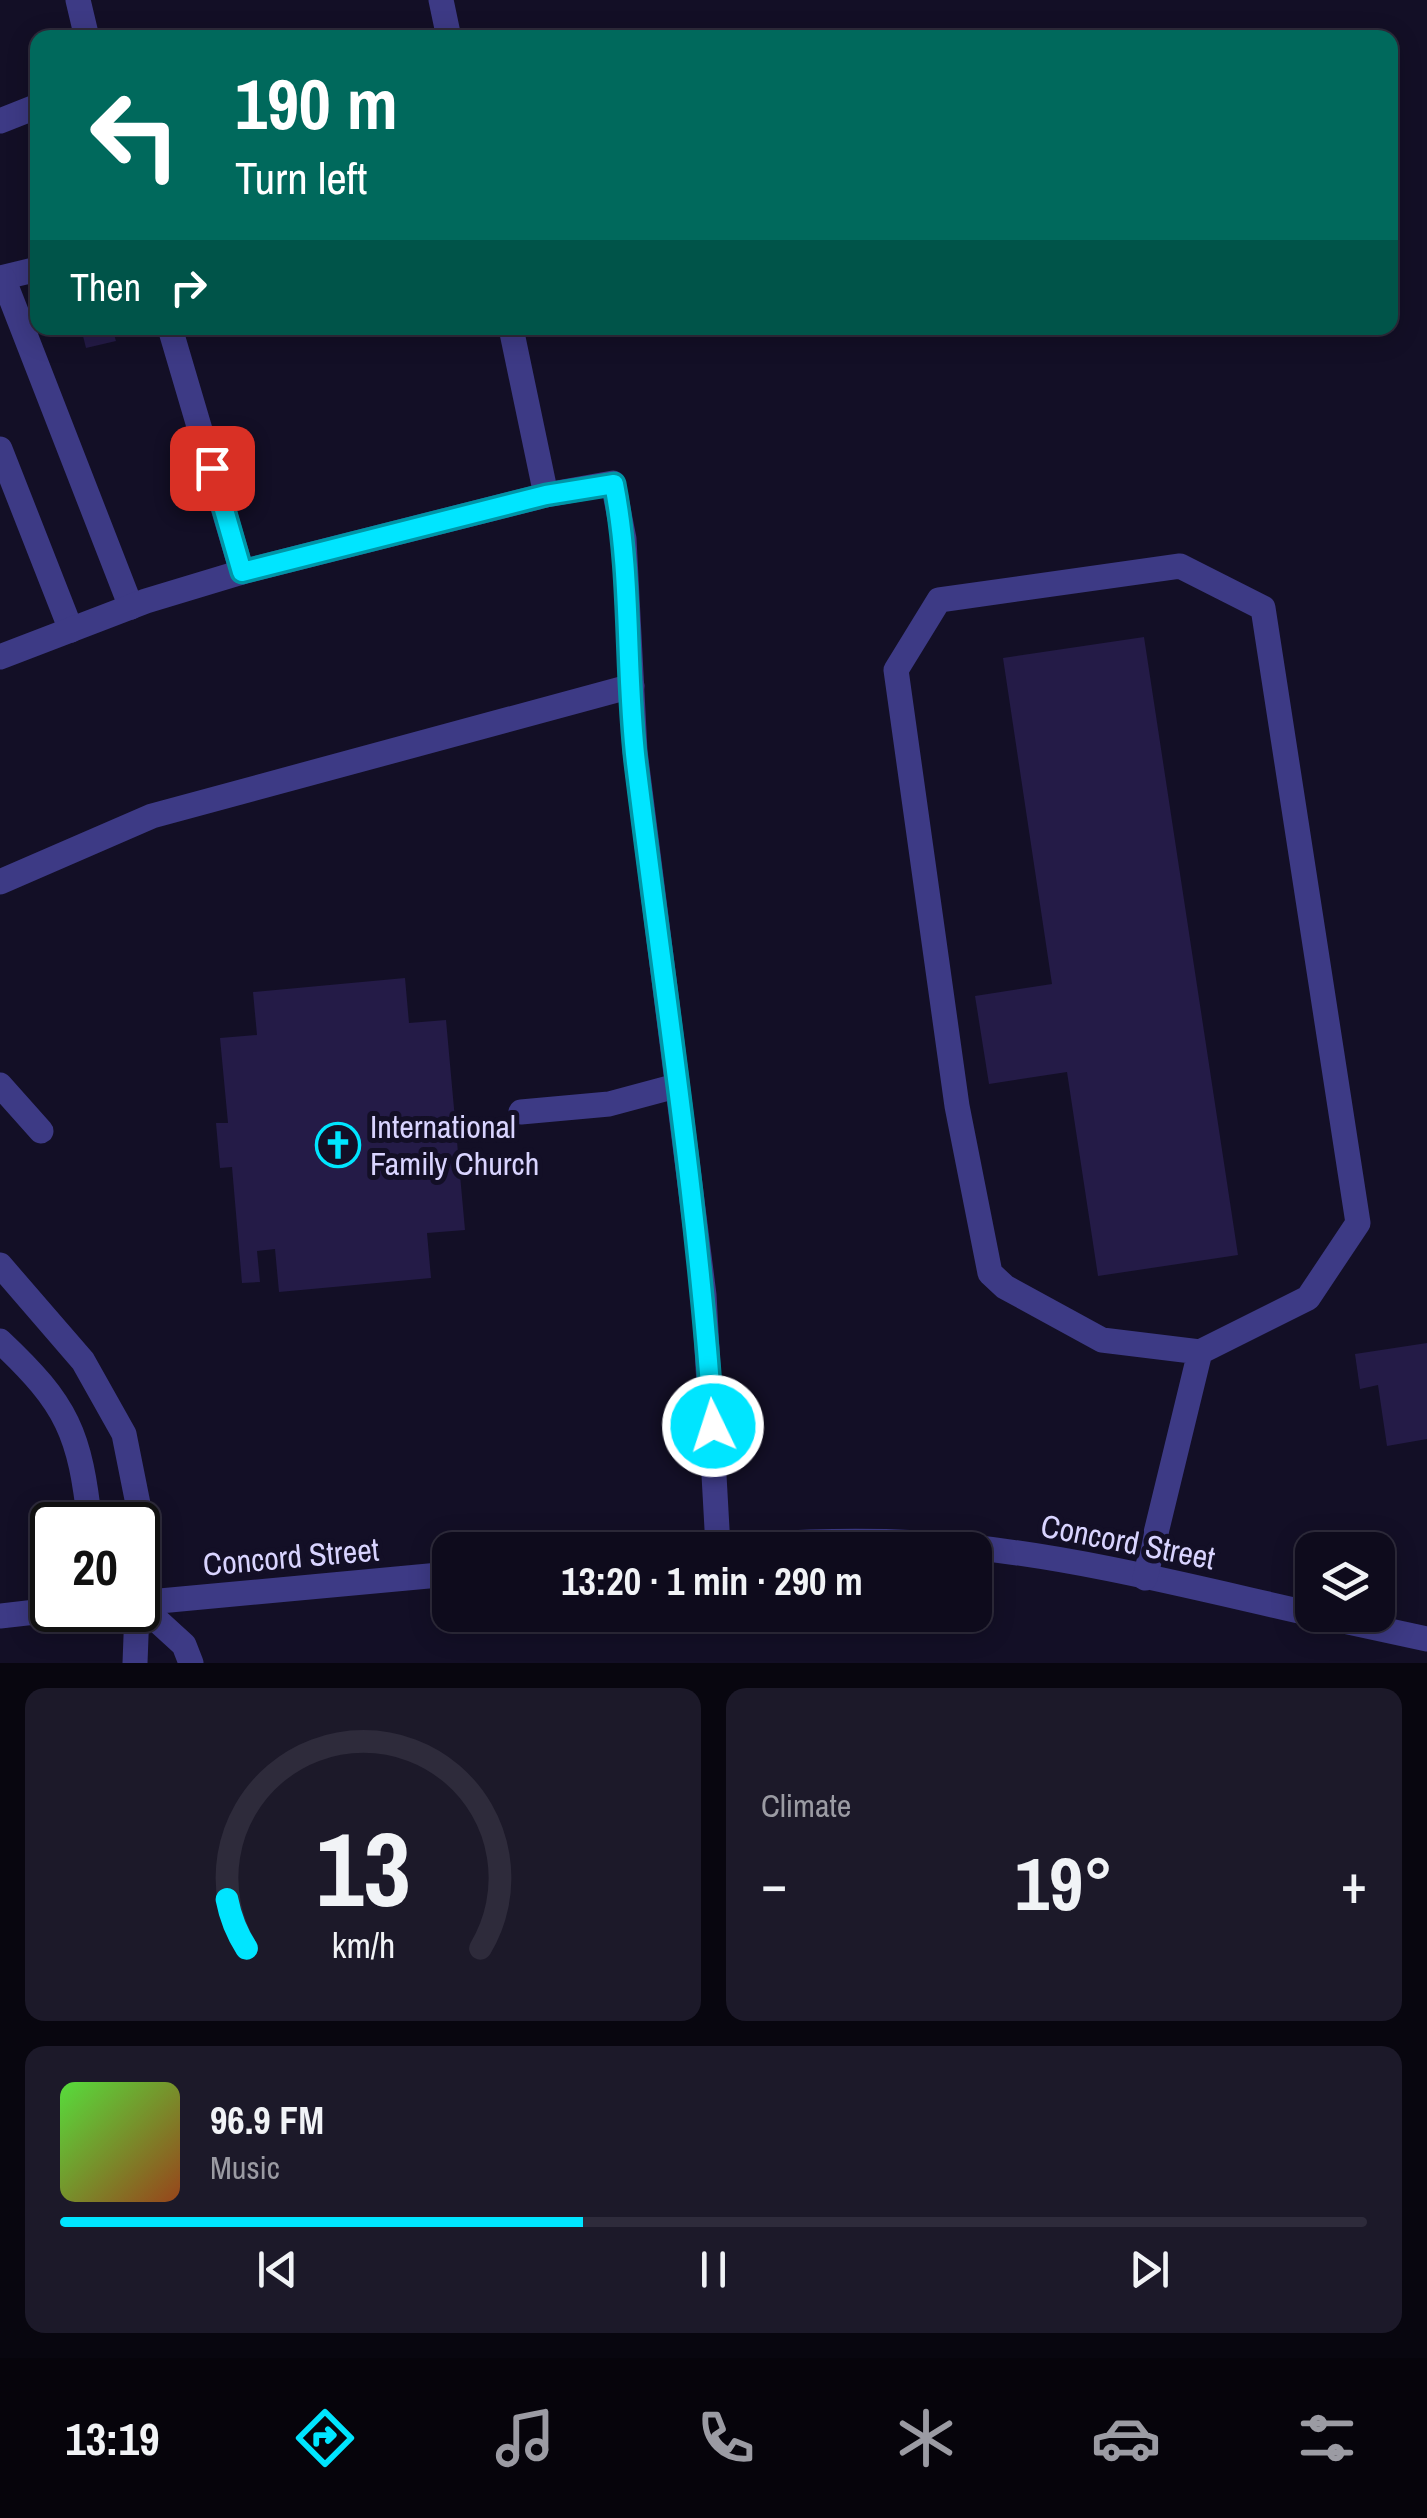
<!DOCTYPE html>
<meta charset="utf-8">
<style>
body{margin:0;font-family:"Archivo Narrow",sans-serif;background:#1c1929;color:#f1f3f6;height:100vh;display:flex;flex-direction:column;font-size:38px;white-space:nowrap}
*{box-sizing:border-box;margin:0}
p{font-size:32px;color:#9b9ba3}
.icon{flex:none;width:55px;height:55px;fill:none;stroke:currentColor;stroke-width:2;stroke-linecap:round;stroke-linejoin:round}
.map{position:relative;height:1663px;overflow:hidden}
.details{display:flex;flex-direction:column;gap:25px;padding:25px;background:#08060f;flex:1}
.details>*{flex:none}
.top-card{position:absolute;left:30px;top:30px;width:1368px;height:305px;border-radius:20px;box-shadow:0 5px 25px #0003,0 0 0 2px #2e2b3b;background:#00695c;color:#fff;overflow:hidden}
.tools{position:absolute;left:1295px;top:1532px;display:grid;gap:20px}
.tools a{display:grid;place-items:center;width:100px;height:100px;border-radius:20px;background:#0e0b1c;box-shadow:0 5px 25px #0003,0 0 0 2px #2e2b3b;font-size:50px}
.speed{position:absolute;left:30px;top:1502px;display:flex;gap:20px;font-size:50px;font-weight:700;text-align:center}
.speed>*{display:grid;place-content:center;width:130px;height:130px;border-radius:50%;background:#0e0b1c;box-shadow:0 5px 25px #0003,0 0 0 2px #2e2b3b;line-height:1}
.speed .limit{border:5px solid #111;border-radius:15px;background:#fff;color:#111}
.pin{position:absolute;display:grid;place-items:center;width:85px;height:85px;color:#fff;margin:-42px;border-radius:20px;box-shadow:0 5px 15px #0006}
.me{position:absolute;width:110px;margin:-55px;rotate:356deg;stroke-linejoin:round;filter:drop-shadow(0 0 8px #0008)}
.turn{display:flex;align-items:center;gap:35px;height:210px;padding:0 40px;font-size:45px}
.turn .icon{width:130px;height:130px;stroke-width:2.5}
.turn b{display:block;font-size:70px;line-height:85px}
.then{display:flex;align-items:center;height:95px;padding:0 40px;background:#0003;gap:20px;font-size:38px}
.big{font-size:75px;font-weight:700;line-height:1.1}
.details .card{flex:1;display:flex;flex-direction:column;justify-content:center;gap:15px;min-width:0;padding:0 35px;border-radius:20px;background:#1c1929}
.details .dial{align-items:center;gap:0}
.dial svg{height:260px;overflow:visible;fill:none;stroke:#2e2b3b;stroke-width:7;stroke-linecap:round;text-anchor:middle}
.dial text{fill:#f1f3f6;stroke:none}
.song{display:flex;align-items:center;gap:30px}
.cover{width:120px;height:120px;border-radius:15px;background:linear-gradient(135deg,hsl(110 70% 55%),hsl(20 70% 35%))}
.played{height:10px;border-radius:5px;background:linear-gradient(90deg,#00e5ff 40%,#2e2b3b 40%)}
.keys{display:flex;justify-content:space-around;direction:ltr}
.heat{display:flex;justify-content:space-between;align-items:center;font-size:55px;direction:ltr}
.details .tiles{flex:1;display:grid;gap:25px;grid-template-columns:1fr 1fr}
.card:last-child{grid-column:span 2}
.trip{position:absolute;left:432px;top:1532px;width:560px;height:100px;border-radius:20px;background:#0e0b1c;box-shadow:0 5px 25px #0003,0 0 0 2px #2e2b3b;font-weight:700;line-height:100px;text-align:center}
.menu{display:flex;height:160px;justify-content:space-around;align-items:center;background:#06040b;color:#9b9ba3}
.menu .icon{width:70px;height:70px}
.menu .selected{color:#00e5ff}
.menu b{font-size:45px;color:#f1f3f6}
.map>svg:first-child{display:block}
.building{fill:#241b47}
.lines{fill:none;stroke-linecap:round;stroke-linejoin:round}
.minor{stroke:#3d3a85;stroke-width:25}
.route-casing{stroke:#0095a6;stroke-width:25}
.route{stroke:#00e5ff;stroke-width:18}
.labels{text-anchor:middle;stroke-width:10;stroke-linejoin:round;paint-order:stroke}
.poi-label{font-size:32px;fill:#d9d4ff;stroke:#130f26;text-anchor:start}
.street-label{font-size:32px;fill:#d9d4ff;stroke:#130f26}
</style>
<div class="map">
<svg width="1427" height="1663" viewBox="0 0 1427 1663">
<rect width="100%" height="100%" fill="#130f26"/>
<!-- building -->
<g class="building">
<path d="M81 328H112L116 341 86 348Z"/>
<path d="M1144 637 1238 1255 1098 1276 1067 1072 989 1084 975 996 1052 984 1003 658Z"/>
<path d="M405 978 409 1023 446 1020 465 1230 427 1233 431 1278 279 1292 275 1249 257 1251 260 1282 242 1283 232 1167 220 1168 216 1123H228L220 1038 257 1035 253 992Z"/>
<path d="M1427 1343V1439L1387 1446 1378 1385 1360 1389 1355 1354Z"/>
</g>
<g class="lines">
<!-- minor -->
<g class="minor">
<path d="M78 0 87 38"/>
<path d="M441 0 449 38"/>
<path d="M0 121 38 106"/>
<path d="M0 278 38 269"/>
<path d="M3 278 131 607"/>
<path d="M170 328 242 572"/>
<path d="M511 328 546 495"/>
<path d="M0 449 71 630"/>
<path d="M0 657 146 601 242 572 546 495 613 483 624 539 635 751 704 1295 718 1547"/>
<path d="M0 882 152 816 632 686"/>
<path d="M0 1085 41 1131"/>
<path d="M521 1112 609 1104 676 1086"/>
<path d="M0 1265 83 1361 124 1434 144 1534 138 1603"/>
<path d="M0 1341C68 1405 80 1433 90 1525"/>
<path d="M690 1550C783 1541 876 1537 970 1547 1085 1559 1200 1589 1312 1614"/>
<path d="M1145 1578 1200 1352 1102 1340 1005 1287 990 1273 957 1106 896 670 939 600 1180 566 1263 608 1358 1223 1308 1298 1200 1352"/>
<path d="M138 1603 450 1574"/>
<path d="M138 1603 184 1645 191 1663"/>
<path d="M1316 1615 1427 1639"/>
<path d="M0 1616 53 1610"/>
<path d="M135 1663 137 1610"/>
</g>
</g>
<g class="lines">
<defs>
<path id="route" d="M212 468 242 572 546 495 614 484C632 576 625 670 636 763 663 984 698 1204 713 1426"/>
</defs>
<!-- route casing -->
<use href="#route" class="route-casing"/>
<!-- route -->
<use href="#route" class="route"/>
</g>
<!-- icons -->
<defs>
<symbol id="church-ring" viewBox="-11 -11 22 22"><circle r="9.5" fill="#130f26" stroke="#00e5ff" stroke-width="1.5"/><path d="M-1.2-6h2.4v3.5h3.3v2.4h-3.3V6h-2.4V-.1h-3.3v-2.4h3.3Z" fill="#00e5ff"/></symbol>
</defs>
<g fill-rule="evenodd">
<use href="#church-ring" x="313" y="1120" width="50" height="50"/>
</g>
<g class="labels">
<!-- poi labels -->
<g class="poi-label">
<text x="370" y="1138">International<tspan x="370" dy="37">Family Church</tspan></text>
</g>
<!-- street labels -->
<g class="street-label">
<text transform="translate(1128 1542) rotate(11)" y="11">Concord Street</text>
<text transform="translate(291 1557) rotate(-5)" y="11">Concord Street</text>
</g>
</g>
</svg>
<div class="tools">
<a><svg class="icon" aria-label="layers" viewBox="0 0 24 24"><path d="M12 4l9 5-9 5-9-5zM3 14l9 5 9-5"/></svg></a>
</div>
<div class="speed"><div class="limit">20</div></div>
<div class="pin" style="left:212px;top:468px;background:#d93025"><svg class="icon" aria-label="arrive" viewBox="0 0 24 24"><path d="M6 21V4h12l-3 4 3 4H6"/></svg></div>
<svg class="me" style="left:713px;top:1426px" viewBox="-20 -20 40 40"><circle r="17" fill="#00e5ff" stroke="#fff" stroke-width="3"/><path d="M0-11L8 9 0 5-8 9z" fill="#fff"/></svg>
<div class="trip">13:20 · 1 min · 290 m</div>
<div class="top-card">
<div class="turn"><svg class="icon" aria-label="left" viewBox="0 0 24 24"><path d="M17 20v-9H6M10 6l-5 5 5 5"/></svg><div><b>190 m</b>Turn left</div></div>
<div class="then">Then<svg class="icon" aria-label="right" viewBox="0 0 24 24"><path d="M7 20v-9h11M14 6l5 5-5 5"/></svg></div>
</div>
</div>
<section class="details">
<div class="tiles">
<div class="card dial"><svg viewBox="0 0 100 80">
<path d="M14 69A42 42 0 1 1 86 69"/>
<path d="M14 69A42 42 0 0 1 8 54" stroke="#00e5ff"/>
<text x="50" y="56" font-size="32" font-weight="700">13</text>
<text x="50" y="72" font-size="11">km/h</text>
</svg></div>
<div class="card"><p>Climate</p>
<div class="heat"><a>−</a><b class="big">19°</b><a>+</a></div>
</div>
<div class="card">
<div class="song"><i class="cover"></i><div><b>96.9 FM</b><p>Music</p></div></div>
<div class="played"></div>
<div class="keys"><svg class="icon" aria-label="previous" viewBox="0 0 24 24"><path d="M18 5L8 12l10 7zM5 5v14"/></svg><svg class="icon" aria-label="pause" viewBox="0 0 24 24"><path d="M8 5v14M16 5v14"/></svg><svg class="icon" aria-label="next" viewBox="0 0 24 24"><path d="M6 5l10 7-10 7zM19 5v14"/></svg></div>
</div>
</div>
</section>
<nav class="menu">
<b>13:19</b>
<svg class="icon selected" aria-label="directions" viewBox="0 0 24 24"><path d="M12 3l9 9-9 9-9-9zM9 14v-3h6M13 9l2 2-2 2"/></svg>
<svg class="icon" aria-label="music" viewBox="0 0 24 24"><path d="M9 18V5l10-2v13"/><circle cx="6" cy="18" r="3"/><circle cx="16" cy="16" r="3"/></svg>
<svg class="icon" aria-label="phone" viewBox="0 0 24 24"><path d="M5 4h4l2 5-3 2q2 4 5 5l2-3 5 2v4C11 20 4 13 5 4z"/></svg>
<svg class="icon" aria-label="climate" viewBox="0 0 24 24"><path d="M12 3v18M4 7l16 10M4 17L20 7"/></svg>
<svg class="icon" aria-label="car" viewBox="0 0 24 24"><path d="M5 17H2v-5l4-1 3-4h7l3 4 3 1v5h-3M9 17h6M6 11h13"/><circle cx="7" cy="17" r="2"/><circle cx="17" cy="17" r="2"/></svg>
<svg class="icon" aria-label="filters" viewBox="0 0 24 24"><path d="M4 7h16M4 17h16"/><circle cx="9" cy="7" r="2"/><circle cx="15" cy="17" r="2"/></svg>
</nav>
